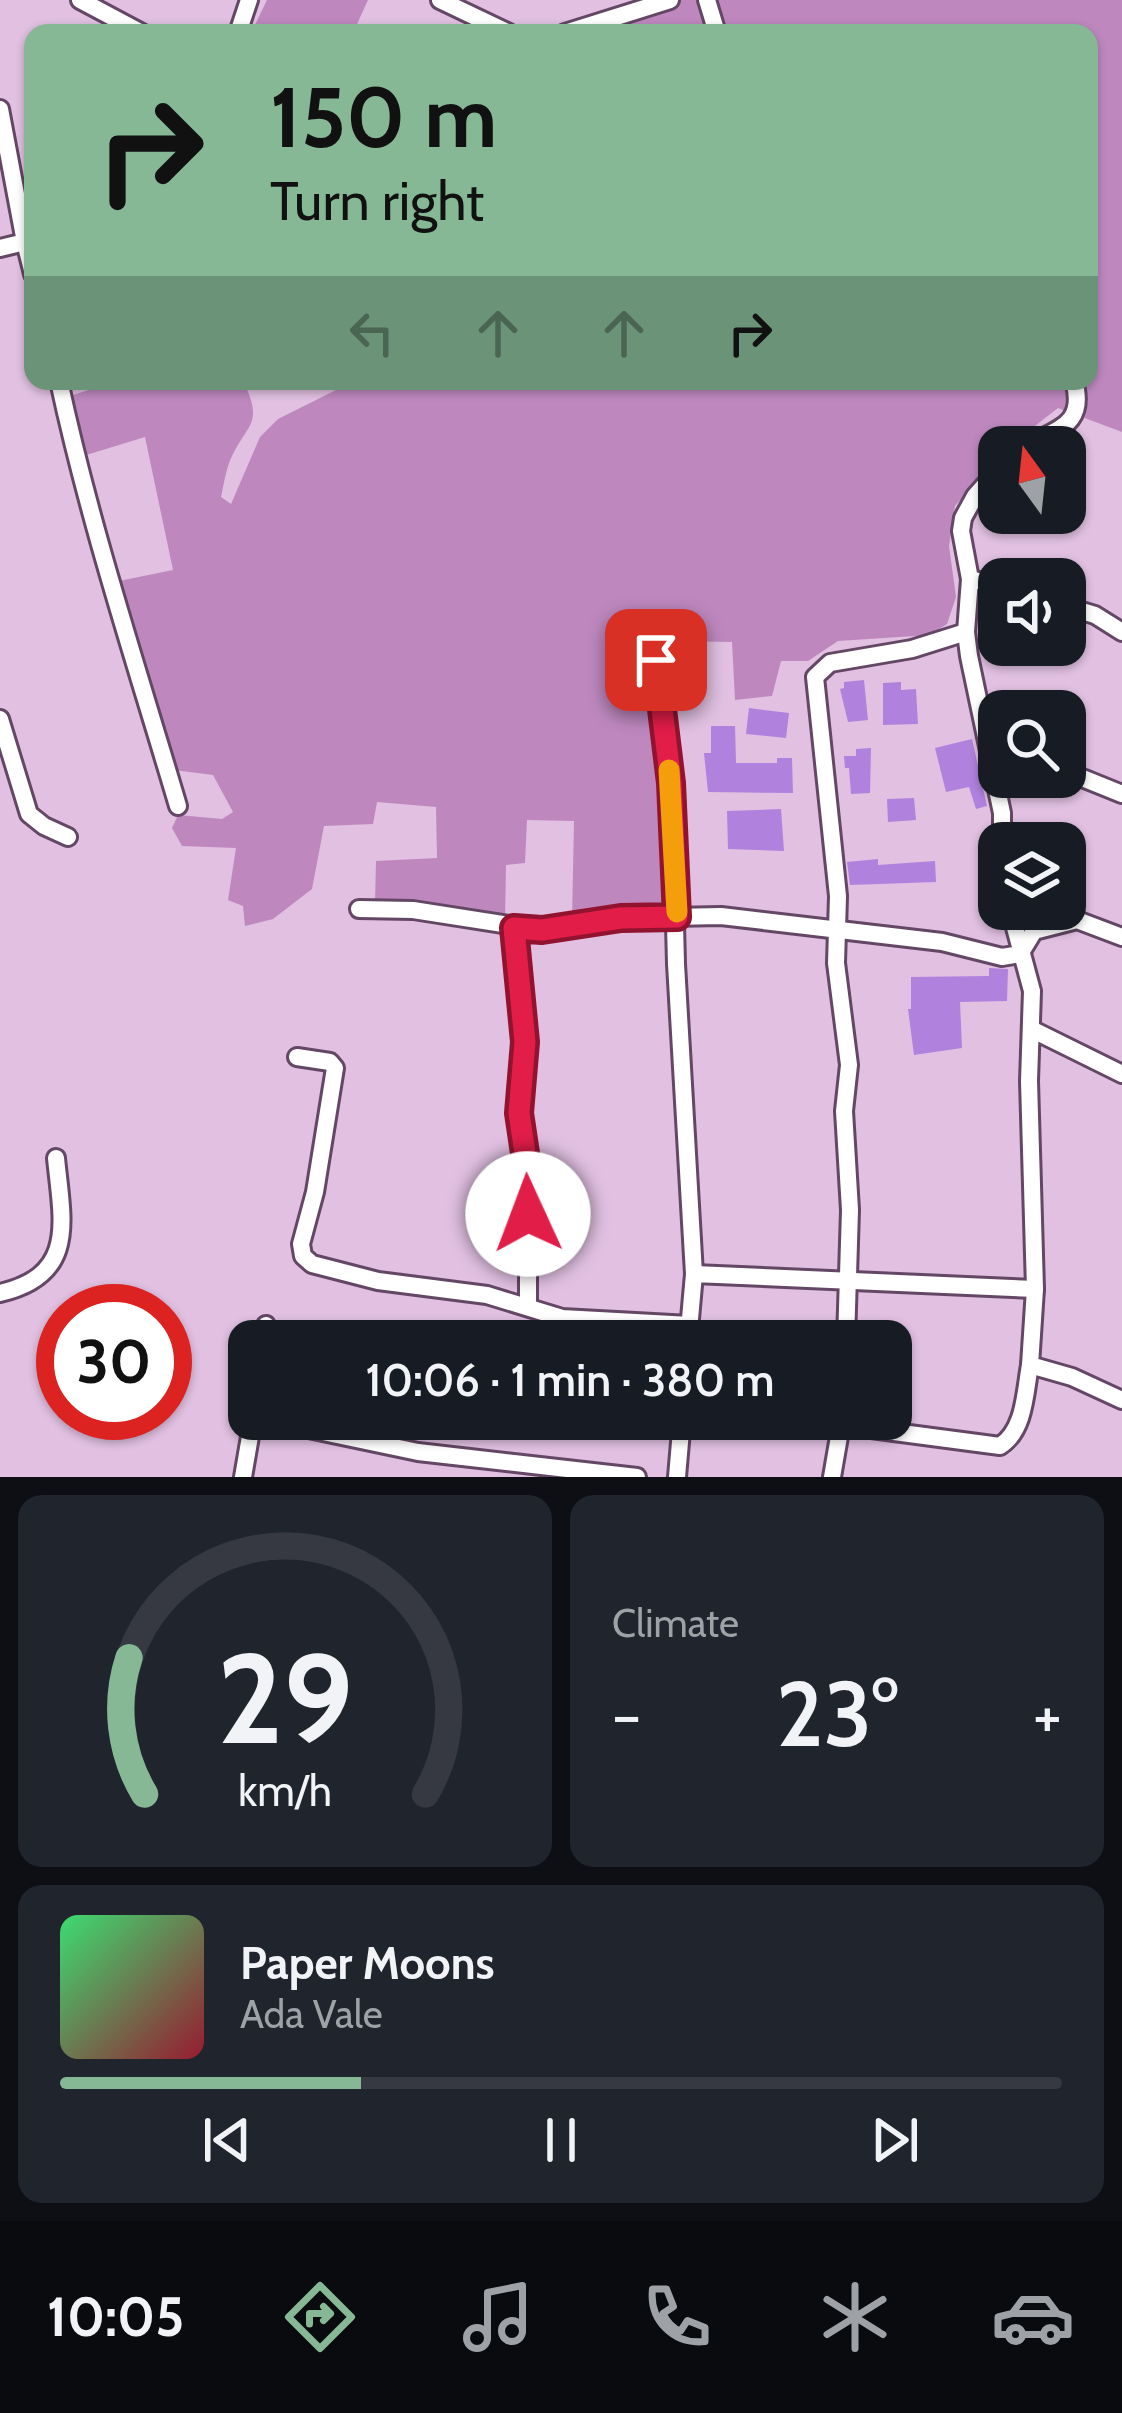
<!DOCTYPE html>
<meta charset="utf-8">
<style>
body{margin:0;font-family:Cabin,sans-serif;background:#20242c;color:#f1f3f6;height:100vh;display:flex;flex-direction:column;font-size:45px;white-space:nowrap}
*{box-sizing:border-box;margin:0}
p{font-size:39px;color:#9ea1a6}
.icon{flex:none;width:66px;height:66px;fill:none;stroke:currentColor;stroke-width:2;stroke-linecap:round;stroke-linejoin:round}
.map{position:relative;height:1477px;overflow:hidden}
.side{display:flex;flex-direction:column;gap:18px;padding:18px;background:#0d0f14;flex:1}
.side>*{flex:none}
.guide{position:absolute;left:24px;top:24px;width:1074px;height:366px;border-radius:24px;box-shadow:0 3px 9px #0004;background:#86b896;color:#111;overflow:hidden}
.needle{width:78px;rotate:345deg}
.controls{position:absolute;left:978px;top:426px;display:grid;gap:24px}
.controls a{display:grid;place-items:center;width:108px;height:108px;border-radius:24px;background:#171b24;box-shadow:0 3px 9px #0004;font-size:60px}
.speed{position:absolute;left:36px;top:1284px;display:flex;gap:24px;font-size:60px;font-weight:700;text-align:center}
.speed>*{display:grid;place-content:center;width:156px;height:156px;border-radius:50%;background:#171b24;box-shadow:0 3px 9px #0004;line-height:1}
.speed .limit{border:18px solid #d22;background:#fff;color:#111}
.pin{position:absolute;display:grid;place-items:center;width:102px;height:102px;color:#fff;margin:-51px;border-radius:24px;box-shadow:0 6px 18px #0006}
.me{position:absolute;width:132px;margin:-66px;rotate:358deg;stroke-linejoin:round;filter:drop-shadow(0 0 9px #0008)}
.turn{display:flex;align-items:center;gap:42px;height:252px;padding:0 48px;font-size:54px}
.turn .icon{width:156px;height:156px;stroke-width:2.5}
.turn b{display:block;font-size:84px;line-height:102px}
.lanes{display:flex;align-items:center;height:114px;padding:0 48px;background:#0003;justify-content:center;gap:60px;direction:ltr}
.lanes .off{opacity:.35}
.big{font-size:90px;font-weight:600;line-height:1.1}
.side .widget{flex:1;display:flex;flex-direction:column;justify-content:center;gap:18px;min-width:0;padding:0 42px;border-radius:24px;background:#20242c}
.side .dial{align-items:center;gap:0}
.dial svg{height:312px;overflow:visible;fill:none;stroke:#363941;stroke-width:7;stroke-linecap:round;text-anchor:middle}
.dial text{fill:#f1f3f6;stroke:none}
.song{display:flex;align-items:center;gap:36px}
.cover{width:144px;height:144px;border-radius:18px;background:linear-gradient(135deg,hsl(140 70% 55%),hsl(350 70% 35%))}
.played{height:12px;border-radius:6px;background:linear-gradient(90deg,#86b896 30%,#363941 30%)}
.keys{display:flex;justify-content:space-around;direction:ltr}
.heat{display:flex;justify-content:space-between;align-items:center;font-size:66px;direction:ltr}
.side .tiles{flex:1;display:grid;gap:18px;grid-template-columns:1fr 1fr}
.widget:last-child{grid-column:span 2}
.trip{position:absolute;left:228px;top:1320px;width:684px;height:120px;border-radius:24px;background:#171b24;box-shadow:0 3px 9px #0004;font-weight:600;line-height:120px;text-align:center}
.dock{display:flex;height:192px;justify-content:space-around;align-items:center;background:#090b0e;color:#9ea1a6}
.dock .icon{width:84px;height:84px}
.dock .active{color:#86b896}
.dock b{font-size:54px;color:#f1f3f6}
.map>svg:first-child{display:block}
.green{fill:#be88bf}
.building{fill:#b082de}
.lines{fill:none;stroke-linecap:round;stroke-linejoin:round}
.minor-casing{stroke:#634764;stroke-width:22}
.minor{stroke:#fff;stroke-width:16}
.route-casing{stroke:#92132f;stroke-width:30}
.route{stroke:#e11d48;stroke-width:21}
.slow{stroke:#f59e0b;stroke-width:21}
</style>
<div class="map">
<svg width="1122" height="1477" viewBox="0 0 1122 1477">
<rect width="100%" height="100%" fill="#e1c0e1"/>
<!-- green -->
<g class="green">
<path d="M267 0H368L353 33H251Z"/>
<path d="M663 0H1122V432L1058 408 1008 447H999V454L955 506 949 546 956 597 947 624 930 635 838 641 808 661H781L772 696 735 700 732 642 673 641 650 654 669 904 572 919 574 821 527 820 525 863 506 865 505 919 375 903 376 861 437 858 436 807 377 802 373 824 324 826 312 889 273 919 245 926 243 906 228 900 236 848 182 846 172 828 178 815 222 819 233 812 213 775 174 770 119 581 173 570 145 437 83 456 70 396 117 381H243C264 423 248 423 232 456 226 468 224 484 221 497L231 504 260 437 278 419 354 381H1089V33H576Z"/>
</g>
<!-- building -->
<g class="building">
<path d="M864 680 868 720 848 722 840 689 844 688V682Z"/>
<path d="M901 682V690L916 689 918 724 883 725V683Z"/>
<path d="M749 708 789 713 786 738 746 734Z"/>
<path d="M711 726H735L736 763H777V758H792L793 793 708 792 704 753H711Z"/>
<path d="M972 739 987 806 976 809 969 787 946 792 935 748Z"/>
<path d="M871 748 870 793 851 794 849 768H845L844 756H856V749Z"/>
<path d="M914 798 916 820 888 822 887 799Z"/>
<path d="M781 809 784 851 728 849 727 811Z"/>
<path d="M878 859V865L935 861 936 882 850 885 847 862Z"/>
<path d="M989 968 1008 969 1007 1001 960 1002 962 1048 914 1055 908 1009H911V977L989 976Z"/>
</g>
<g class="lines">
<defs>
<g id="minor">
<path d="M80 0 142 33"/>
<path d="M440 0 509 33"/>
<path d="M707 0 717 33"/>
<path d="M238 33 249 0"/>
<path d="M565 33 670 0"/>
<path d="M0 109 25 242 0 248"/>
<path d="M25 242 33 274"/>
<path d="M59 381C90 525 136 664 178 806"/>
<path d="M1025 447C1054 429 1087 427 1074 381"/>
<path d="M999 469 975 496 963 518 961 531 970 579 966 632 969 656 1002 813V843"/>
<path d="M970 579 999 586"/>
<path d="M1065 606 1095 615 1122 632"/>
<path d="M656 660 672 803 676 964 694 1274"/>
<path d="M0 719 29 814 44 826 68 837"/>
<path d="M1065 771 1122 794"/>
<path d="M359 909 413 910 542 930 621 918 721 916 942 942 1002 957 1020 954 1034 931 1077 920 1122 937"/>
<path d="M1010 909 1032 991 1029 1081 1035 1289 1030 1365 1072 1377 1122 1400"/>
<path d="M514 928 525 1043 519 1113 528 1188V1306"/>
<path d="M1031 1029 1122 1074"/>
<path d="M297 1057 330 1062 335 1068 315 1192 301 1244 303 1256 312 1264 378 1281 487 1295 562 1318 690 1325"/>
<path d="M0 1293C78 1275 62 1220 56 1158"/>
<path d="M264 1341 266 1325"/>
<path d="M688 1341 694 1274 1035 1289"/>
<path d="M846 1341 850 1210 844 1111 849 1065 836 963 838 896 815 677 830 663 912 649 966 632"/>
<path d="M261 1419 418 1452 637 1477"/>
<path d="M243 1477 253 1419"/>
<path d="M677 1477 682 1419"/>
<path d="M832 1477 841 1425 1000 1446C1025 1430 1025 1392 1030 1365"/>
</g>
</defs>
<!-- minor casing -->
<use href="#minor" class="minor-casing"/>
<!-- minor -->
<use href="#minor" class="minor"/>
</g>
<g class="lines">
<defs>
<path id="route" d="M528 1214 526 1160 519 1113 525 1042 514 928 542 930 621 918 677 917 671 783 656 660"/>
</defs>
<!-- route casing -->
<use href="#route" class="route-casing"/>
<!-- route -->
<use href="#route" class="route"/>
<!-- slow -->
<path class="slow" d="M669 770 677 912"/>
</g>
</svg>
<div class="controls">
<a><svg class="needle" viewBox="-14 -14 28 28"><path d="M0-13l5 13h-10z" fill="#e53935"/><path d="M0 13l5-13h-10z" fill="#9ea1a6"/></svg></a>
<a><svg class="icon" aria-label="sound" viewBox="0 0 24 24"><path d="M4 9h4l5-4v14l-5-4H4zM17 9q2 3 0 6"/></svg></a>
<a><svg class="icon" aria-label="search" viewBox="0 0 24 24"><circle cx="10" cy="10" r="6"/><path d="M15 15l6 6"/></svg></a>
<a><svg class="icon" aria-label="layers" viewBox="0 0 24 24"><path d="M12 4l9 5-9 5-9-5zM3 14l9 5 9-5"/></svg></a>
</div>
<div class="speed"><div class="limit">30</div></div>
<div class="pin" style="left:656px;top:660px;background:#d93025"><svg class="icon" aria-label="arrive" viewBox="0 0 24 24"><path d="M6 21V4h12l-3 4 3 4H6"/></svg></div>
<svg class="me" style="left:528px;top:1214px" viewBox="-20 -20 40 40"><circle r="19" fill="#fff"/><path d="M0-13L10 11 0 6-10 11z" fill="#e11d48"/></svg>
<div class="trip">10:06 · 1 min · 380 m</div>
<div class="guide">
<div class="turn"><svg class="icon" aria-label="right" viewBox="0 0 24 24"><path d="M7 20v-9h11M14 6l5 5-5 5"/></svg><div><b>150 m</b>Turn right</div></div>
<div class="lanes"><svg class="icon off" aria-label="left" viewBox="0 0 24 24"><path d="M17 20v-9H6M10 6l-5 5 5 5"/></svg><svg class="icon off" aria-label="ahead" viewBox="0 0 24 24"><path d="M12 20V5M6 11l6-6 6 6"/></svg><svg class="icon off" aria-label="ahead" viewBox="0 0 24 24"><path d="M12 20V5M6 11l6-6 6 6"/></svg><svg class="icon" aria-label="right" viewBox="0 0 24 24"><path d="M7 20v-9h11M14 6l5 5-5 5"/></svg></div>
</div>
</div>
<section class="side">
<div class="tiles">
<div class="widget dial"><svg viewBox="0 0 100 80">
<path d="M14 69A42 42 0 1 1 86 69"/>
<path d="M14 69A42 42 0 0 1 10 34" stroke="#86b896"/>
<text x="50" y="56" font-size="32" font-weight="700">29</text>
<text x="50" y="72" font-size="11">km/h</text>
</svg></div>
<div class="widget"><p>Climate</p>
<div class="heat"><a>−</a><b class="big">23°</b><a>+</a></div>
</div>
<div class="widget">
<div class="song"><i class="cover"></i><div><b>Paper Moons</b><p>Ada Vale</p></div></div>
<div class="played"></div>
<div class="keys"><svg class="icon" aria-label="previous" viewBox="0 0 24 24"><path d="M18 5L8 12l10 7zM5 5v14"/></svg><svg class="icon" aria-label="pause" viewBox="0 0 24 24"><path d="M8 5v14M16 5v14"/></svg><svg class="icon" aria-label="next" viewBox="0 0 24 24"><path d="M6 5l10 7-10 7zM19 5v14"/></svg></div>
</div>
</div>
</section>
<nav class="dock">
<b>10:05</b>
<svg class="icon active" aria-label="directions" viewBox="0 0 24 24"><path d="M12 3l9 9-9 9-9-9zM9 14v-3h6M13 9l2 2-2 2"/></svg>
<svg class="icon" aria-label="music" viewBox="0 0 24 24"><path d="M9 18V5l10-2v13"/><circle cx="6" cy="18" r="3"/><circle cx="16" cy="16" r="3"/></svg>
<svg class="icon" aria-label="phone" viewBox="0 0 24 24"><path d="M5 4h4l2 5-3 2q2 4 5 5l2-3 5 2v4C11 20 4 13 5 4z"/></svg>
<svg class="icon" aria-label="climate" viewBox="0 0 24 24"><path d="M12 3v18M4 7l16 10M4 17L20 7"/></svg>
<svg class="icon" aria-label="car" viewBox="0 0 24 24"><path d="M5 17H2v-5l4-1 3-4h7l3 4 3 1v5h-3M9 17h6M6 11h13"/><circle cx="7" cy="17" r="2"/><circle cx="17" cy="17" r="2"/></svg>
</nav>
